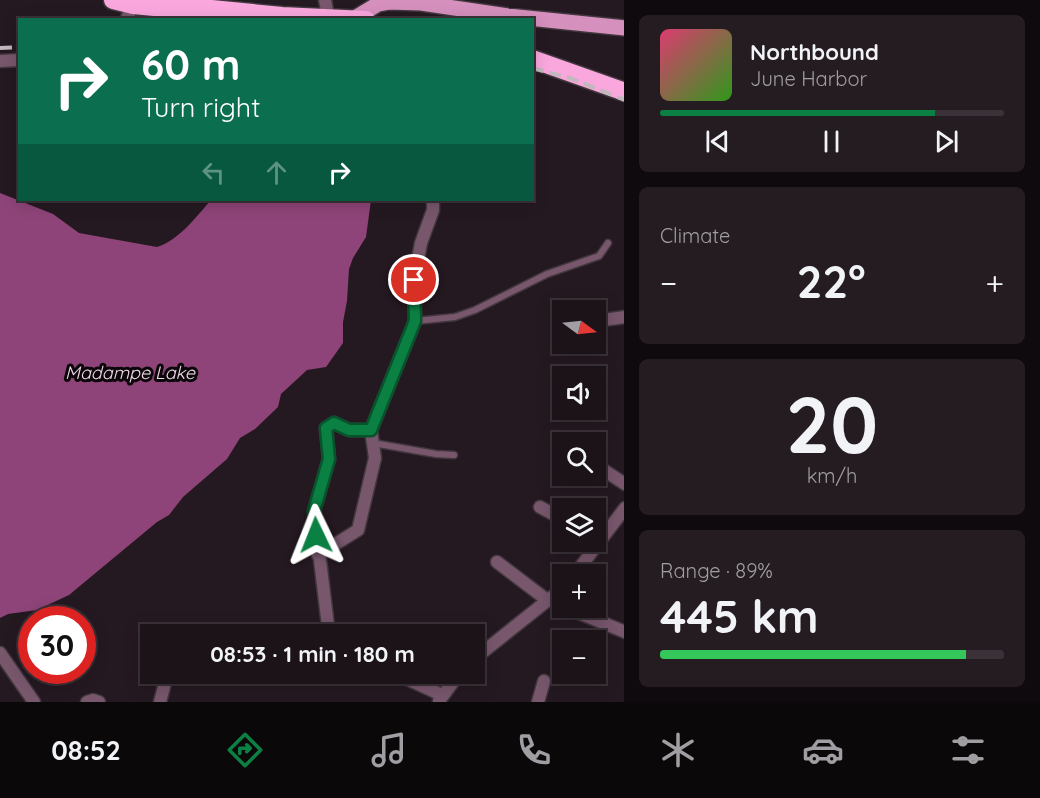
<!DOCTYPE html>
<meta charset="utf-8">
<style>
body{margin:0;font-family:Quicksand,sans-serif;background:#251c22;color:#f1f3f6;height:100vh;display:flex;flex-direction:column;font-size:22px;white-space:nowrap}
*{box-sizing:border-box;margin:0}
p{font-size:20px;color:#a09ea2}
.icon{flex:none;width:33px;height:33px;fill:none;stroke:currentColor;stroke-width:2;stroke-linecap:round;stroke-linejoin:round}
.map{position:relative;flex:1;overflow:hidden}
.panel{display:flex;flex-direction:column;gap:15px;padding:15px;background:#0f0a0e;width:416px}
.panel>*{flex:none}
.hud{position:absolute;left:18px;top:18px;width:516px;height:183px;border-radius:0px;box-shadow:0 3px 15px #0003,0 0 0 2px #3a3238;background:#0b6e4f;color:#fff;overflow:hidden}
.needle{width:39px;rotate:105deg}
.controls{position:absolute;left:552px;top:300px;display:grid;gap:12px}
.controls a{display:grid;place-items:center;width:54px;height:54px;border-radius:0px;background:#1c1319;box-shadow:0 3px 15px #0003,0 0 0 2px #3a3238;font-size:30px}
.speed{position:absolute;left:18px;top:606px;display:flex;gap:12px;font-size:30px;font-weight:700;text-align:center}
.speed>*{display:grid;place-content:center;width:78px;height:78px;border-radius:50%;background:#1c1319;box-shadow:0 3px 15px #0003,0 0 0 2px #3a3238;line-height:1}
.speed .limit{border:9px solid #d22;background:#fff;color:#111}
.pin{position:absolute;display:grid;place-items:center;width:51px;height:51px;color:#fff;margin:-26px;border:3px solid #fff;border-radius:50%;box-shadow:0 2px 6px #0007}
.me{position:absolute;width:66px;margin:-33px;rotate:358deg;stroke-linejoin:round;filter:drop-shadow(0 0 4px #0008)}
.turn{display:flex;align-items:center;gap:21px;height:126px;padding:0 24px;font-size:27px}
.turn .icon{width:78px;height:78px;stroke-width:2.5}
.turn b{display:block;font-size:42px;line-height:51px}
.lanes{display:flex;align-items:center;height:57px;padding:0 24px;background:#0003;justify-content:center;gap:30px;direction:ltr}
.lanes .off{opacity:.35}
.big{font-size:45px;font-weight:700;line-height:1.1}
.panel .card{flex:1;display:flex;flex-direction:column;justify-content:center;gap:9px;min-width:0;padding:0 21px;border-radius:9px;background:#251c22}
.panel .dial{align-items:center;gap:0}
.dial b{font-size:78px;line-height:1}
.song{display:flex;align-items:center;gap:18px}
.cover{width:72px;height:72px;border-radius:9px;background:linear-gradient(135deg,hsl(340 70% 55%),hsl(110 70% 35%))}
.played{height:6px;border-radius:3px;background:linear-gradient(90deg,#0b8043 80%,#3a3238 80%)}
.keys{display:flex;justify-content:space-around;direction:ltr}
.heat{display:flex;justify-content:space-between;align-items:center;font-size:33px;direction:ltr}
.charge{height:9px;border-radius:4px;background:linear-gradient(90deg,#34c759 89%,#3a3238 0)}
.trip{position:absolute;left:140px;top:624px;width:345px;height:60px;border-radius:0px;background:#1c1319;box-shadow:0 3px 15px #0003,0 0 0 2px #3a3238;font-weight:700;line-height:60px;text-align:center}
.menu{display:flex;height:96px;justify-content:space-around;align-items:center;background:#0b080a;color:#a09ea2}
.menu .icon{width:42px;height:42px}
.menu .current{color:#0b8043}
.menu b{font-size:27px;color:#f1f3f6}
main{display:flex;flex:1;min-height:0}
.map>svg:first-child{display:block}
.water{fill:#8e4478}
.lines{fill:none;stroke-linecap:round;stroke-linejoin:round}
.lane-casing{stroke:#42373e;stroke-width:9}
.street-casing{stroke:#42373e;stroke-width:15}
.primary-casing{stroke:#42373e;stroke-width:18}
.highway-casing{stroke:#42373e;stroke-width:21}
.lane{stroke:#78576d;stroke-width:6}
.street{stroke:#78576d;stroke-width:12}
.primary{stroke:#d590be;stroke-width:15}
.highway{stroke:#faa7de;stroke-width:18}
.rail{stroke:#c2b8be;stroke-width:4;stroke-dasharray:12 6;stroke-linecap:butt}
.route-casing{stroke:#07532c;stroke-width:15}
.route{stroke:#0b8043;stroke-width:10}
.labels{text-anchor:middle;stroke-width:6;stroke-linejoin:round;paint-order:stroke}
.water-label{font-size:18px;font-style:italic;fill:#f2dcea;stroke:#0b0609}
</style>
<main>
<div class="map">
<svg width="625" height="702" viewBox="0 0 625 702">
<rect width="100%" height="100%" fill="#251921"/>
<!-- water -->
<path class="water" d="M0 193 53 214 79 233 157 247C179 240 197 216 211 200H371L366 237 353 258 349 269 347 301 343 322V343L326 367 307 370 281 394 278 407 255 429 240 438 227 459 183 497 169 515 157 522 69 595 37 610 8 614 0 618Z"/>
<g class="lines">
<defs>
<g id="lane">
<path d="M415 321 455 317 475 310 547 274 599 256 608 243"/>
<path d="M373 443 436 454 454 455"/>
</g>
<g id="street">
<path d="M325 0 328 16"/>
<path d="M126 20 133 5"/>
<path d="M0 61 20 60"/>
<path d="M596 321 625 317"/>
<path d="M596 465 625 484"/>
<path d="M540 507 562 519"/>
<path d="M318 555 358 530 375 458 371 430 415 321 414 280 421 243 433 210V200"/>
<path d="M497 562 547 600"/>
<path d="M575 574 625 508"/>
<path d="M567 608 625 632"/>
<path d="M329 634 314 511 329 459 326 428 334 423 349 430H371"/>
<path d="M0 653 34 702"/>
<path d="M474 659 562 589"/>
<path d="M396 674 442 695"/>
<path d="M439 701 459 674"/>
<path d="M87 702 93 700 99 702"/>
<path d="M160 702 166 679 171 674"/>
<path d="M538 702 544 681"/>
</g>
<path id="primary" d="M355 18 378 4 389 2 421 3 508 16 625 28"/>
<g id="highway">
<path d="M113 0 133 5 165 8 192 7 282 16 366 20"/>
<path d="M532 59 625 92"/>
</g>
</defs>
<!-- lane casing -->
<use href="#lane" class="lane-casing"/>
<!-- street casing -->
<use href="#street" class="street-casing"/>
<!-- primary casing -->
<use href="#primary" class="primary-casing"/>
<!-- highway casing -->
<use href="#highway" class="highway-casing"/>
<!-- lane -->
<use href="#lane" class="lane"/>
<!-- street -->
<use href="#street" class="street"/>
<!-- primary -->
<use href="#primary" class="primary"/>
<!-- highway -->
<use href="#highway" class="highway"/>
<!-- rail -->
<g class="rail">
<path d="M0 48 20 47"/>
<path d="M532 68 570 78 625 100"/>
</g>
</g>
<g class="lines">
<defs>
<path id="route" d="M316 535 314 511 329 459 326 428 334 423 349 430H371L415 321 414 280"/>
</defs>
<!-- route casing -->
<use href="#route" class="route-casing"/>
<!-- route -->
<use href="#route" class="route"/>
</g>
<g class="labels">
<!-- water labels -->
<g class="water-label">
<text x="130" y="379">Madampe Lake</text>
</g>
</g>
</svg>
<div class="controls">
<a><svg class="needle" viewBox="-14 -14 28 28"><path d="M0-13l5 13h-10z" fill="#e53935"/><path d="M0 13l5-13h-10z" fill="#a09ea2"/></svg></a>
<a><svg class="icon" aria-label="sound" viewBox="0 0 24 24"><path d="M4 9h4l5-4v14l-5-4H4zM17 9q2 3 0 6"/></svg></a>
<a><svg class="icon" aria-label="search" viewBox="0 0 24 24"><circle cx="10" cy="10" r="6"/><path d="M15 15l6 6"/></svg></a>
<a><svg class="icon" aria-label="layers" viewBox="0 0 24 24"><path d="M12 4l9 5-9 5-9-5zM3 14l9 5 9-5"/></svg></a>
<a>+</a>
<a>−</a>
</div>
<div class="speed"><div class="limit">30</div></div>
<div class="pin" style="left:414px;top:280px;background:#d93025"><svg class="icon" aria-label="arrive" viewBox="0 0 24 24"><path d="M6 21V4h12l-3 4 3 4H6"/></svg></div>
<svg class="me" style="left:316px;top:535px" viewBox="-20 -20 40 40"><path d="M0-17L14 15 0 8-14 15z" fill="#0b8043" stroke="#fff" stroke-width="4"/></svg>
<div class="trip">08:53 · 1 min · 180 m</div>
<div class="hud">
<div class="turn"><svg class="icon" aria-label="right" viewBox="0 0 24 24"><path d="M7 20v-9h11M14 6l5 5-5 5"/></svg><div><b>60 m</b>Turn right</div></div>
<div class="lanes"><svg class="icon off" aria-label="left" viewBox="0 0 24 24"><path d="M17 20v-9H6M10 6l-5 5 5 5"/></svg><svg class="icon off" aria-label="ahead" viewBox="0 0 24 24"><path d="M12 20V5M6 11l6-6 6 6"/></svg><svg class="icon" aria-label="right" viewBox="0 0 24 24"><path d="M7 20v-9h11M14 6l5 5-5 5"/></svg></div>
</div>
</div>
<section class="panel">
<div class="card">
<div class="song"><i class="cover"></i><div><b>Northbound</b><p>June Harbor</p></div></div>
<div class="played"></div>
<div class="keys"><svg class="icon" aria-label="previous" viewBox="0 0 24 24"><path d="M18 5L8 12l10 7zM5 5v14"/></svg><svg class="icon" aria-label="pause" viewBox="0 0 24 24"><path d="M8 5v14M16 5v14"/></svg><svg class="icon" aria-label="next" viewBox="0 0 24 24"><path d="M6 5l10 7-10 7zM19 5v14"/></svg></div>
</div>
<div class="card"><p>Climate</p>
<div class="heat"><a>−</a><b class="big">22°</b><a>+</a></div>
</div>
<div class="card dial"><b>20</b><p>km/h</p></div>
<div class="card"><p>Range · 89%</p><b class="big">445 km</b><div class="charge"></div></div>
</section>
</main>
<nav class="menu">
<b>08:52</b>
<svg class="icon current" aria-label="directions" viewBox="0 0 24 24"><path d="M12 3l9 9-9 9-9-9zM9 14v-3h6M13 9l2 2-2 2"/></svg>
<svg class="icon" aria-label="music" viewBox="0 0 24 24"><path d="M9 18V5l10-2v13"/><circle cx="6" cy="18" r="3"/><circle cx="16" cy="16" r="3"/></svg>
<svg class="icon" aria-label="phone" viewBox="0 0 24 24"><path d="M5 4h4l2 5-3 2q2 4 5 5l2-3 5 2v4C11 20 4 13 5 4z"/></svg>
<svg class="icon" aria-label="climate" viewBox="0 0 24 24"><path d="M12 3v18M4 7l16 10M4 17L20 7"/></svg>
<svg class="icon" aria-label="car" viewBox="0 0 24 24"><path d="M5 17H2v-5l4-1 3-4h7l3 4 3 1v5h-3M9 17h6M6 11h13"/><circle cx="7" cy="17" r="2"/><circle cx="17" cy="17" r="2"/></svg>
<svg class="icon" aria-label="filters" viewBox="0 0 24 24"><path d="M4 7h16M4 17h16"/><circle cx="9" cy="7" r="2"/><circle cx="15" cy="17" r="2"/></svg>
</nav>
